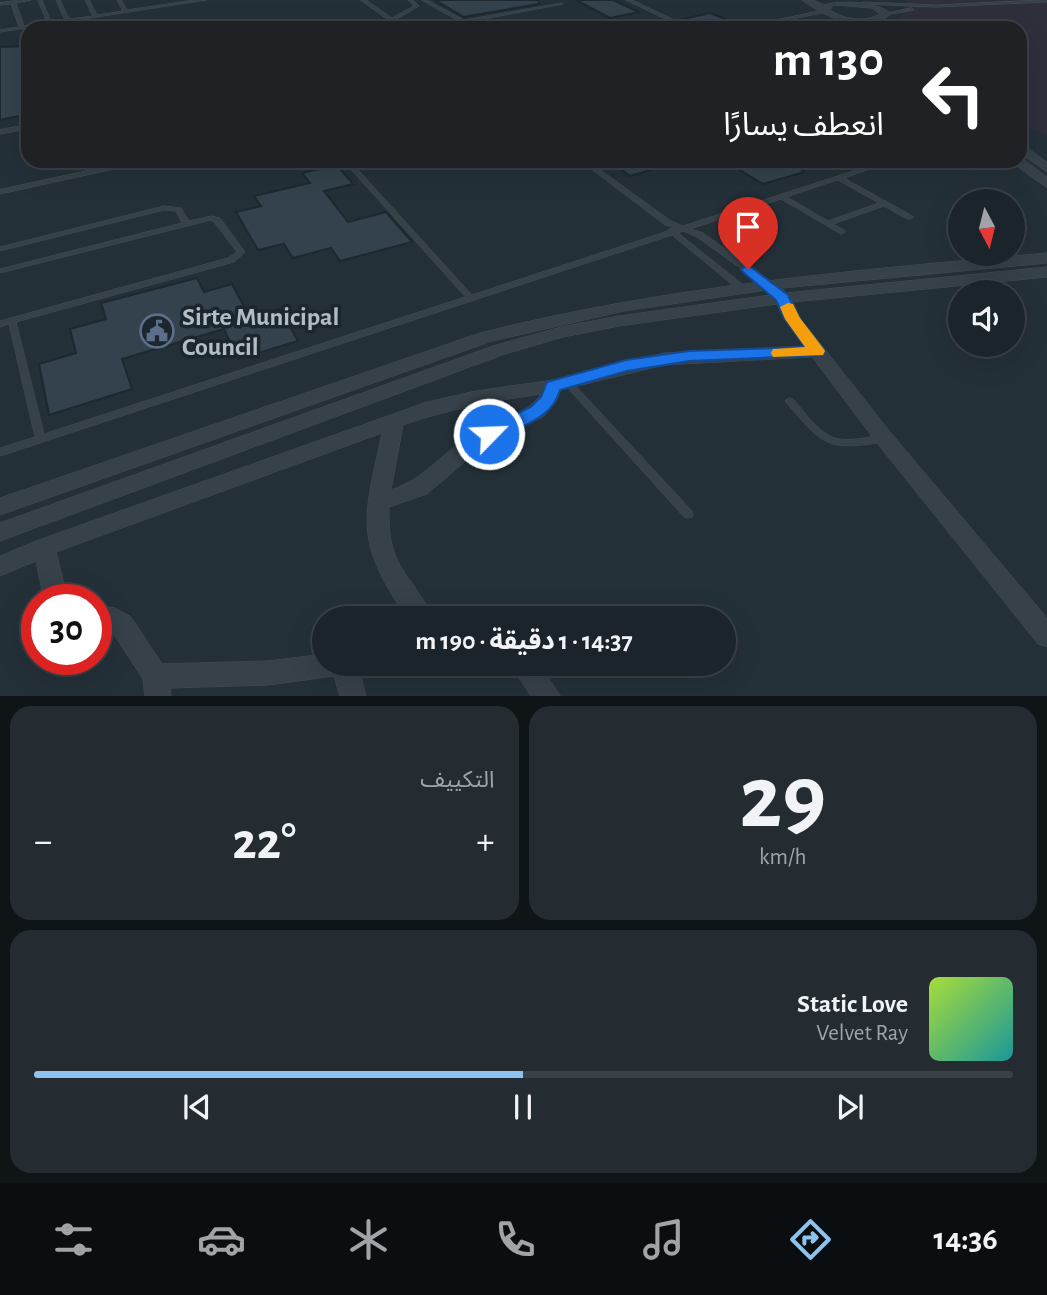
<!DOCTYPE html>
<html lang="ar">
<meta charset="utf-8">
<style>
body{margin:0;font-family:"Alegreya Sans","Noto Sans Arabic",sans-serif;background:#242c32;color:#f1f3f6;direction:rtl;height:100vh;display:flex;flex-direction:column;font-size:26px;white-space:nowrap}
*{box-sizing:border-box;margin:0}
p{font-size:23px;color:#a0a4a8}
.icon{flex:none;width:38px;height:38px;fill:none;stroke:currentColor;stroke-width:2;stroke-linecap:round;stroke-linejoin:round}
.map{position:relative;height:696px;overflow:hidden;direction:ltr}
.side{display:flex;flex-direction:column;gap:10px;padding:10px;background:#0f1417;flex:1}
.side>*{flex:none}
.top-card{position:absolute;left:21px;top:21px;width:1006px;height:147px;border-radius:21px;box-shadow:0 7px 28px #0002,0 0 0 2px #394147;direction:rtl;background:#202124;color:#fff;overflow:hidden}
.needle{width:46px;rotate:173deg}
.buttons{position:absolute;left:948px;top:189px;display:grid;gap:14px}
.buttons a{display:grid;place-items:center;width:77px;height:77px;border-radius:50%;background:#1b242a;box-shadow:0 7px 28px #0002,0 0 0 2px #394147;font-size:35px}
.speed{position:absolute;left:21px;top:584px;display:flex;gap:14px;font-size:35px;font-weight:700;text-align:center}
.speed>*{display:grid;place-content:center;width:91px;height:91px;border-radius:50%;background:#1b242a;box-shadow:0 7px 28px #0002,0 0 0 2px #394147;line-height:1}
.speed .limit{border:10px solid #d22;background:#fff;color:#111}
.pin{position:absolute;display:grid;place-items:center;width:60px;height:60px;color:#fff;margin:-72px -30px;border-radius:50% 50% 50% 0;rotate:-45deg;box-shadow:0 0 7px #0007}
.pin .icon{rotate:45deg}
.me{position:absolute;width:77px;margin:-38px;rotate:66deg;stroke-linejoin:round;filter:drop-shadow(0 0 5px #0008)}
.turn{display:flex;align-items:center;gap:24px;height:147px;padding:0 28px;font-size:32px}
.turn .icon{width:91px;height:91px;stroke-width:2.5}
.turn b{display:block;font-size:49px;line-height:60px}
.big{font-size:52px;font-weight:700;line-height:1.1}
.side .widget{flex:1;display:flex;flex-direction:column;justify-content:center;gap:10px;min-width:0;padding:0 24px;border-radius:21px;background:#242c32}
.side .dial{align-items:center;gap:0}
.dial b{font-size:91px;line-height:1}
.song{display:flex;align-items:center;gap:21px}
.cover{width:84px;height:84px;border-radius:10px;background:linear-gradient(135deg,hsl(80 70% 55%),hsl(180 70% 35%))}
.played{height:7px;border-radius:4px;background:linear-gradient(90deg,#8dc3ef 50%,#394147 50%)}
.keys{display:flex;justify-content:space-around;direction:ltr}
.heat{display:flex;justify-content:space-between;align-items:center;font-size:38px;direction:ltr}
.side .tiles{flex:1;display:grid;gap:10px;grid-template-columns:1fr 1fr}
.widget:last-child{grid-column:span 2}
.trip{position:absolute;left:312px;top:606px;width:424px;height:70px;border-radius:35px;background:#1b242a;box-shadow:0 7px 28px #0002,0 0 0 2px #394147;font-weight:700;line-height:70px;text-align:center;direction:rtl}
.menu{display:flex;height:112px;justify-content:space-around;align-items:center;background:#0b0e11;color:#a0a4a8}
.menu .icon{width:49px;height:49px}
.menu .on{color:#8dc3ef}
.menu b{font-size:32px;color:#f1f3f6}
.map>svg:first-child{display:block}
.medical{fill:#2e2f3b}
.building{fill:#33424c;stroke:#1e2830;stroke-width:2}
.lines{fill:none;stroke-linecap:round;stroke-linejoin:round}
.service-casing{stroke:#434d55;stroke-width:1}
.minor-casing{stroke:#434d55;stroke-width:1}
.service{fill:#374149;fill-rule:evenodd}
.minor{fill:#374149;fill-rule:evenodd}
.route{fill:#1a73e8;stroke:#114b97;stroke-width:2}
.slow{fill:#f59e0b}
.labels{text-anchor:middle;stroke-width:7;stroke-linejoin:round;paint-order:stroke}
.poi-label{font-size:26px;font-weight:bold;fill:#b2bcc5;stroke:#1c262e;text-anchor:start}
</style>
<div class="map">
<svg width="1047" height="697" viewBox="0 0 1047 697">
<rect width="100%" height="100%" fill="#243038"/>
<!-- medical -->
<path class="medical" d="M908 0H1047V136L1020 123V28H906L898 20Z"/>
<!-- building -->
<g class="building">
<path d="M435 0H539V4L464 17Z"/>
<path d="M576 0H613L639 12 610 18Z"/>
<path d="M710 13 740 25 736 28H693L679 20Z"/>
<path d="M28 46V114L0 120V47Z"/>
<path d="M609 161H668V165L630 176Z"/>
<path d="M725 161H790L804 172 763 184Z"/>
<path d="M337 165 353 184 324 191 348 222 386 212 412 242 340 261 331 248 293 258 284 244 258 250 236 212 261 206 254 196 310 183 302 173Z"/>
<path d="M197 278 204 292 232 284 250 318 280 309 298 341 238 359 224 329 122 359 132 389 49 415 39 364 76 353 70 329 106 319 101 303Z"/>
</g>
<g class="lines">
<defs>
<g id="service">
<path d="M20 0H31L16 3 24 26 47 22 38 0H42L51 22 65 20 56 0H60L69 19 93 16 85 0H89L97 15 123 11 117 0H121L127 10 195 0H206L0 32V30L19 27 11 4 0 5V3Z"/>
<path d="M361 0H366L392 18 414 6 408 0H413L419 6 395 20 405 28H400Z"/>
<path d="M422 0H427L464 20 561 3 563 4 463 23Z"/>
<path d="M626 0H632L691 28H685Z"/>
<path d="M1047 0V2L935 7 863 4 861 3 863 2 935 5Z"/>
<path d="M912 8 914 10 886 15 884 14Z"/>
<path d="M825 10 827 12 748 28H739Z"/>
<path d="M28 125V129L0 134V130Z"/>
<path d="M132 161H144L141 163 0 194V190Z"/>
<path d="M344 161H350L472 295 668 231 669 229 676 228 665 225 581 161H588L671 221 683 226 884 161H893L844 178 914 217 910 219H907L884 206 833 224 844 230 845 232 841 234 781 199 690 229 703 233 773 283 774 285 773 287H767L697 237 683 231 678 233 746 287 747 289 746 291H740L672 235 0 456V448L35 437 9 324 0 327V321L228 258 237 252 214 222 211 220 0 273V269L182 223 176 211 164 210 0 251V247L164 206 181 208 189 221 211 216 220 218 245 252 234 262 16 322 44 434 465 297ZM838 180 879 203 828 221 787 197Z"/>
<path d="M568 380 571 381 692 511 693 514 692 517 688 518 684 517 565 385 563 383Z"/>
<path d="M790 398 793 399C805 412 820 436 839 439 854 441 870 437 884 434L887 436 889 438 887 440 884 442C827 451 823 446 787 403L785 401 787 399Z"/>
</g>
<g id="minor">
<path d="M802 0H813L824 5C840 0 877 1 891 14 864 38 824 16 802 0ZM834 5 872 8 880 14C864 23 844 19 830 10Z"/>
<path d="M1020 143 1047 162V172L1020 153Z"/>
<path d="M1020 157 1047 177V188L1014 164 1013 161H1020Z"/>
<path d="M1047 253V263L782 288 786 293 1047 267V277L793 302 800 318 891 433 1047 618V647L1038 644 877 443 812 357 664 365 561 390 555 403 544 416 481 448 427 494 389 507C387 570 410 570 433 618H407C354 540 363 521 382 433L56 552 68 600H44L36 561 0 576V556L36 541 427 402 476 391 553 380 664 353 804 346 784 319 777 304 619 326 563 337 505 354 0 541V523L493 346 561 327 619 316 770 295 767 290 624 311 492 341 0 515V498L480 333C666 286 856 270 1047 253ZM541 394C525 418 490 423 467 438 438 457 425 478 391 490L403 425C448 409 493 401 541 394Z"/>
<path d="M96 605 115 608 131 617 162 664 268 661 324 654V663H358L366 697H340L334 676 268 685 170 688 171 697H145L143 679 113 633 109 629 96 627Z"/>
<path d="M510 663H538L561 697H532Z"/>
</g>
</defs>
<!-- service casing -->
<use href="#service" class="service-casing"/>
<!-- minor casing -->
<use href="#minor" class="minor-casing"/>
<!-- service -->
<use href="#service" class="service"/>
<!-- minor -->
<use href="#minor" class="minor"/>
</g>
<!-- route -->
<path class="route" d="M748 265 788 295 799 318 825 351 823 355 689 361 627 371 560 390C557 399 553 407 545 413 535 422 494 442 482 439L480 434 482 430 531 407 541 397 547 382 626 360 689 351 805 347 785 319 776 300 743 272 741 269Z"/>
<!-- slow -->
<path class="slow" d="M788 303 793 304 800 318 823 348 825 351 823 355 773 357 771 353 773 349 805 347 785 319 780 307Z"/>
<!-- icons -->
<defs>
<symbol id="civic-ring" viewBox="-11 -11 22 22"><circle r="9.5" fill="#1c262e" stroke="#5c6f8a" stroke-width="1.5"/><path d="M-.6-6.5H3V-4.5H.6V-3L4-1V1h2V6H-6V1h2V-1L-.6-3ZM-1.2 2.5V6h2.4V2.5Z" fill="#5c6f8a"/></symbol>
</defs>
<g fill-rule="evenodd">
<use href="#civic-ring" x="138" y="312" width="38" height="38"/>
</g>
<g class="labels">
<!-- poi labels -->
<g class="poi-label">
<text x="182" y="325">Sirte Municipal<tspan x="182" dy="30">Council</tspan></text>
</g>
</g>
</svg>
<div class="buttons">
<a><svg class="needle" viewBox="-14 -14 28 28"><path d="M0-13l5 13h-10z" fill="#e53935"/><path d="M0 13l5-13h-10z" fill="#a0a4a8"/></svg></a>
<a><svg class="icon" aria-label="sound" viewBox="0 0 24 24"><path d="M4 9h4l5-4v14l-5-4H4zM17 9q2 3 0 6"/></svg></a>
</div>
<div class="speed"><div class="limit">30</div></div>
<div class="pin" style="left:748px;top:269px;background:#d93025"><svg class="icon" aria-label="arrive" viewBox="0 0 24 24"><path d="M6 21V4h12l-3 4 3 4H6"/></svg></div>
<svg class="me" style="left:489px;top:434px" viewBox="-20 -20 40 40"><circle r="17" fill="#1a73e8" stroke="#fff" stroke-width="3"/><path d="M0-11L8 9 0 5-8 9z" fill="#fff"/></svg>
<div class="trip">14:37 · 1 دقيقة · 190 m</div>
<div class="top-card">
<div class="turn"><svg class="icon" aria-label="left" viewBox="0 0 24 24"><path d="M17 20v-9H6M10 6l-5 5 5 5"/></svg><div><b>130 m</b>انعطف يسارًا</div></div>
</div>
</div>
<section class="side">
<div class="tiles">
<div class="widget dial"><b>29</b><p>km/h</p></div>
<div class="widget"><p>التكييف</p>
<div class="heat"><a>−</a><b class="big">22°</b><a>+</a></div>
</div>
<div class="widget">
<div class="song"><i class="cover"></i><div><b>Static Love</b><p>Velvet Ray</p></div></div>
<div class="played"></div>
<div class="keys"><svg class="icon" aria-label="previous" viewBox="0 0 24 24"><path d="M18 5L8 12l10 7zM5 5v14"/></svg><svg class="icon" aria-label="pause" viewBox="0 0 24 24"><path d="M8 5v14M16 5v14"/></svg><svg class="icon" aria-label="next" viewBox="0 0 24 24"><path d="M6 5l10 7-10 7zM19 5v14"/></svg></div>
</div>
</div>
</section>
<nav class="menu">
<b>14:36</b>
<svg class="icon on" aria-label="directions" viewBox="0 0 24 24"><path d="M12 3l9 9-9 9-9-9zM9 14v-3h6M13 9l2 2-2 2"/></svg>
<svg class="icon" aria-label="music" viewBox="0 0 24 24"><path d="M9 18V5l10-2v13"/><circle cx="6" cy="18" r="3"/><circle cx="16" cy="16" r="3"/></svg>
<svg class="icon" aria-label="phone" viewBox="0 0 24 24"><path d="M5 4h4l2 5-3 2q2 4 5 5l2-3 5 2v4C11 20 4 13 5 4z"/></svg>
<svg class="icon" aria-label="climate" viewBox="0 0 24 24"><path d="M12 3v18M4 7l16 10M4 17L20 7"/></svg>
<svg class="icon" aria-label="car" viewBox="0 0 24 24"><path d="M5 17H2v-5l4-1 3-4h7l3 4 3 1v5h-3M9 17h6M6 11h13"/><circle cx="7" cy="17" r="2"/><circle cx="17" cy="17" r="2"/></svg>
<svg class="icon" aria-label="filters" viewBox="0 0 24 24"><path d="M4 7h16M4 17h16"/><circle cx="9" cy="7" r="2"/><circle cx="15" cy="17" r="2"/></svg>
</nav>
